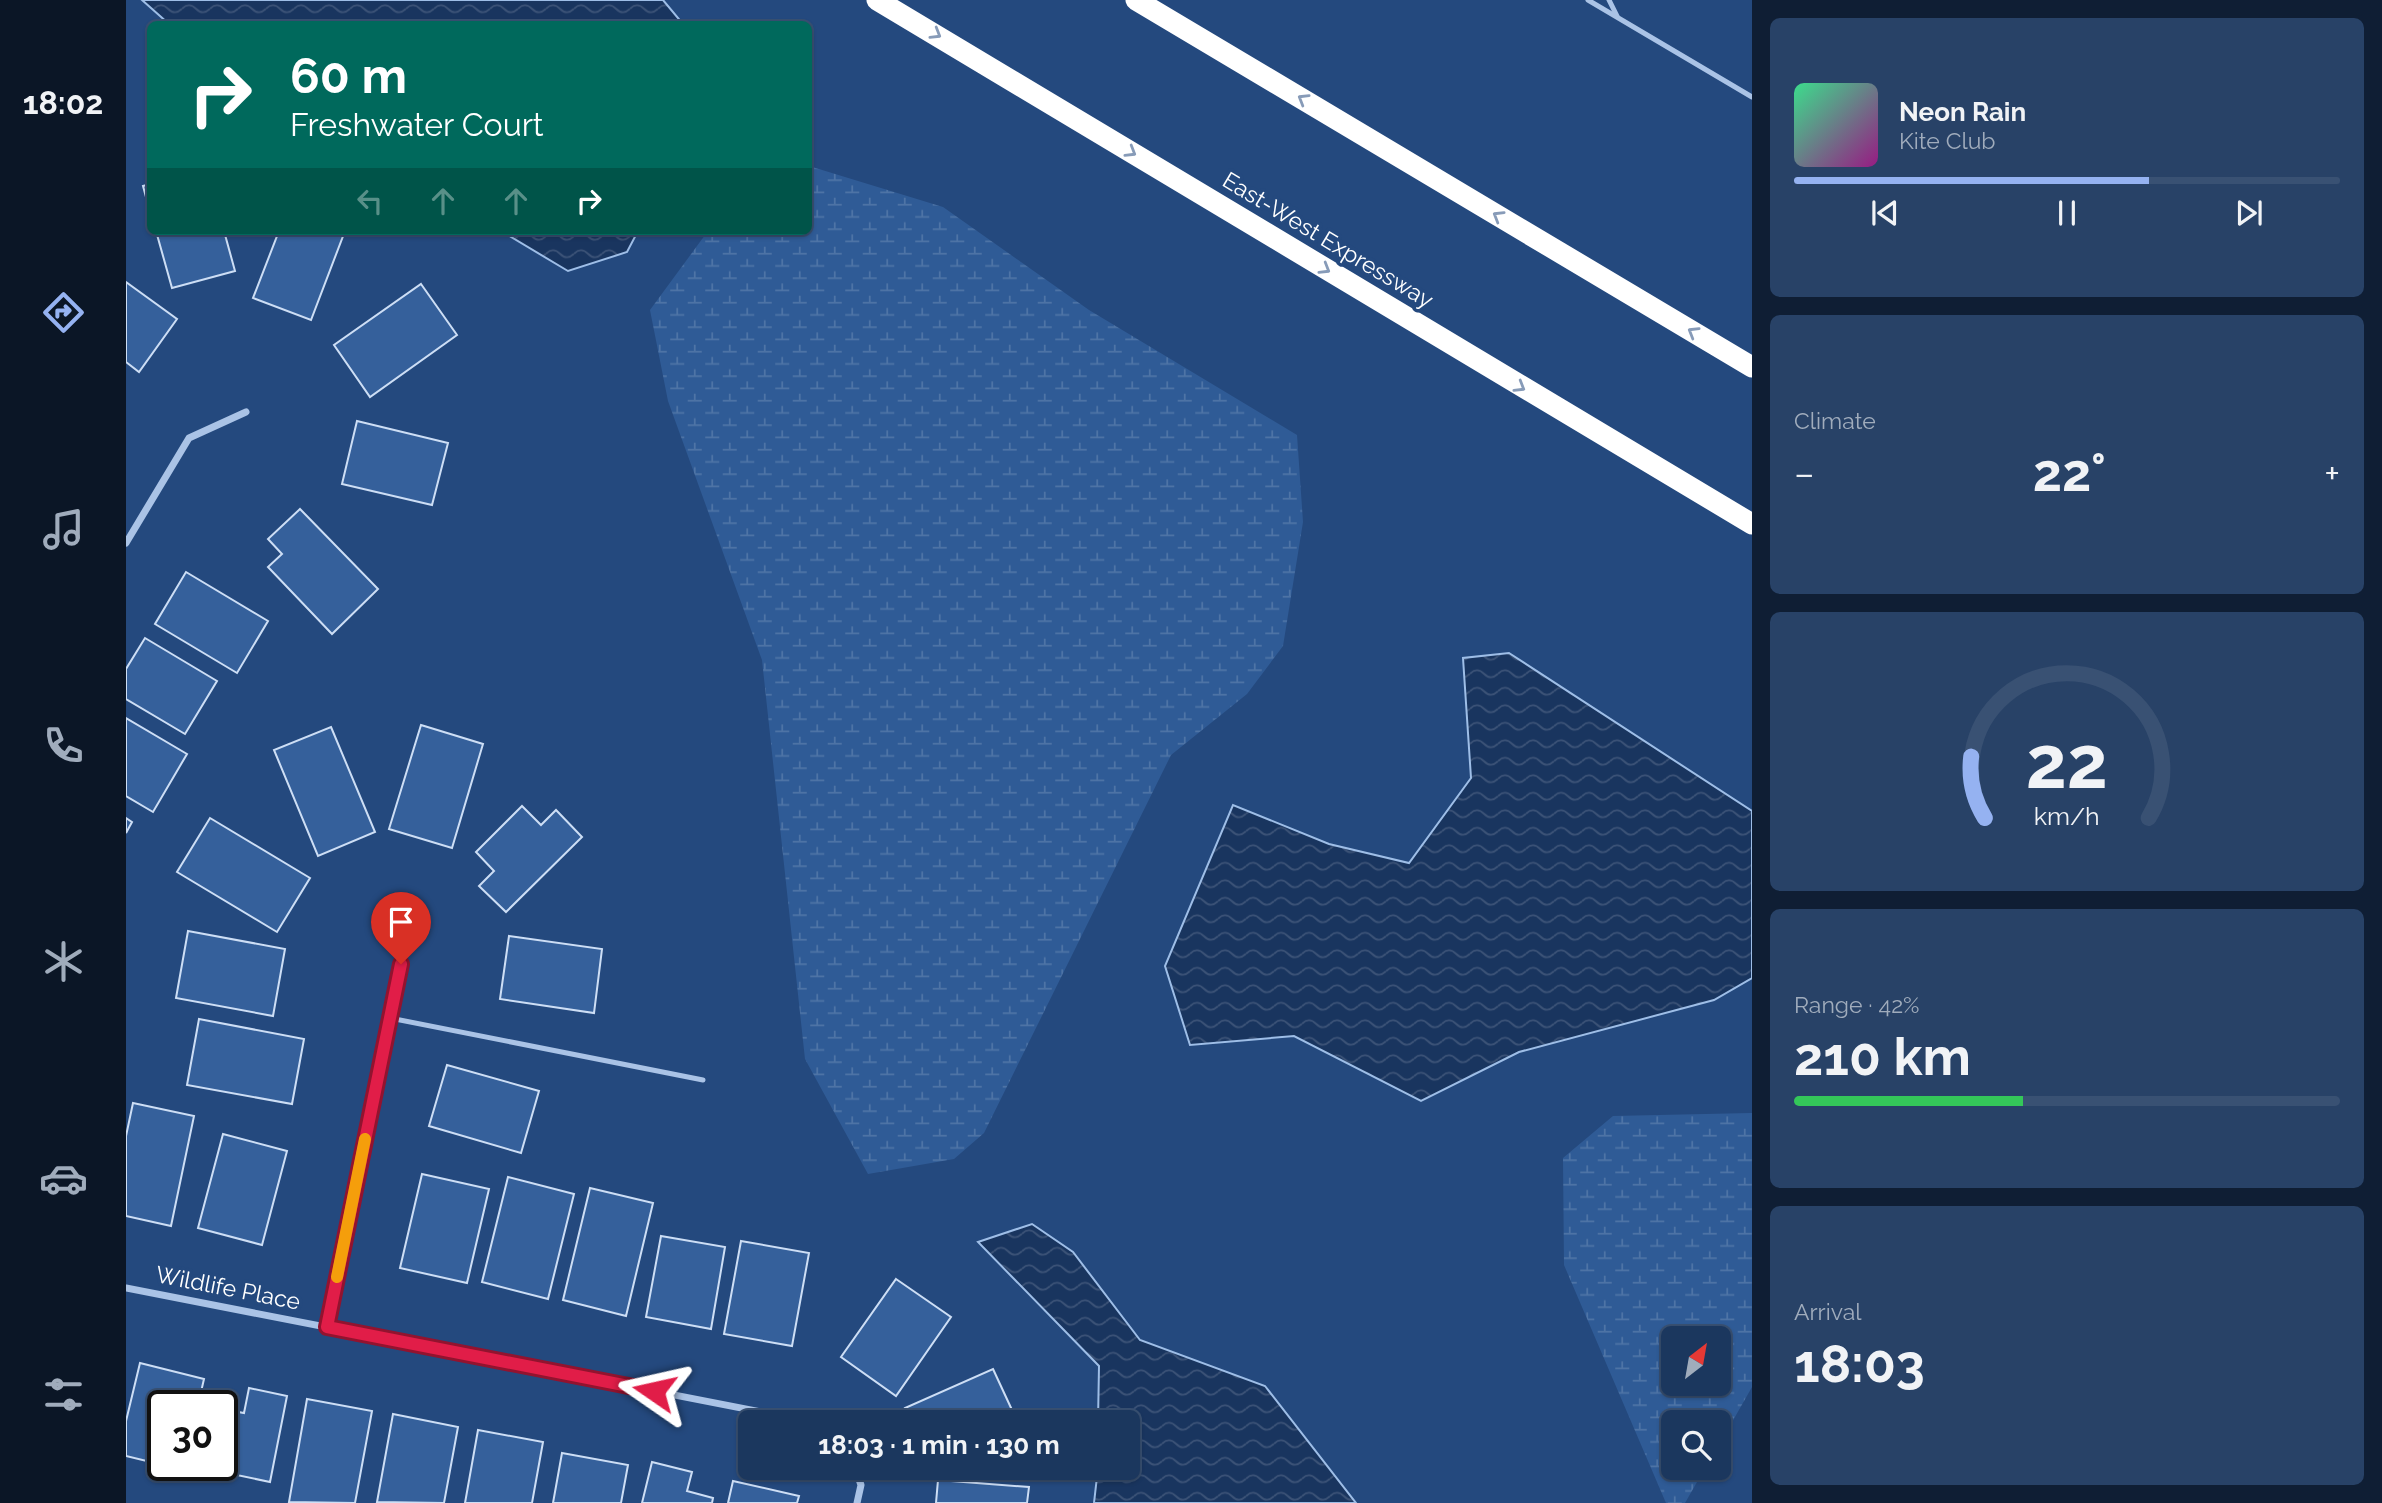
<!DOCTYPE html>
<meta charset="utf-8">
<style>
body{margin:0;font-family:Raleway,sans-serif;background:#284267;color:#f1f3f6;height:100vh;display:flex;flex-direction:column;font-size:26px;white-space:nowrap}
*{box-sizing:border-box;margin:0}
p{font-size:23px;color:#a0acbc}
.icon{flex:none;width:38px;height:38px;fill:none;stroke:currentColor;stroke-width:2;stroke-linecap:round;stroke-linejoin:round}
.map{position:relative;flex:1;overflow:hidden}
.sheet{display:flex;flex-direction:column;gap:18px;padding:18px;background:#0f1e34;width:630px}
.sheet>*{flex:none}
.guide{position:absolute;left:21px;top:21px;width:665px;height:214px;border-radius:10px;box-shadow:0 2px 5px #0004,0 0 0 2px #395173;background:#00695c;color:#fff;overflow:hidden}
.needle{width:46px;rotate:31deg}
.tools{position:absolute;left:1535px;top:1326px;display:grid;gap:14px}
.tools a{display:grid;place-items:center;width:70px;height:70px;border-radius:10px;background:#1b375e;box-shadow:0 2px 5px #0004,0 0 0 2px #395173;font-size:35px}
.speed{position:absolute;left:21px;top:1390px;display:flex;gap:14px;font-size:35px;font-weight:700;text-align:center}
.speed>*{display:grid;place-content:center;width:91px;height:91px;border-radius:50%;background:#1b375e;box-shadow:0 2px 5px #0004,0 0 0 2px #395173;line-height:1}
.speed .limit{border:4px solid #111;border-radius:10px;background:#fff;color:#111}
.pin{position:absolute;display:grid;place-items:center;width:60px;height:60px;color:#fff;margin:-72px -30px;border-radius:50% 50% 50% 0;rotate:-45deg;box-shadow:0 0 7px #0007}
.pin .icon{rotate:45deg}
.me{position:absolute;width:77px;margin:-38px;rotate:281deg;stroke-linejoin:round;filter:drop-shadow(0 0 5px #0008)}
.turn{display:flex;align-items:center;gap:24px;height:147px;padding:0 28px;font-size:32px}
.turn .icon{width:91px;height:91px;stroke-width:2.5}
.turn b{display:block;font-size:49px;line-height:60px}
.lanes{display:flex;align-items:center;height:66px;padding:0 28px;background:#0003;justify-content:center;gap:35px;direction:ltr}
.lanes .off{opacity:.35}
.big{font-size:52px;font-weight:700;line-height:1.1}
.sheet .tile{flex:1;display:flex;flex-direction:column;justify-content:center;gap:10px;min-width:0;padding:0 24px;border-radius:10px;background:#284267}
.sheet .dial{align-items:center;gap:0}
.dial svg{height:182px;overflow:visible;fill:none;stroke:#395173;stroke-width:7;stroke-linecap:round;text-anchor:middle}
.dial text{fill:#f1f3f6;stroke:none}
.song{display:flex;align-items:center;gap:21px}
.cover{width:84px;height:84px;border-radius:10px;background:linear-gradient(135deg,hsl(150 70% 55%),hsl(310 70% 35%))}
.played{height:7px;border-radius:4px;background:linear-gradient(90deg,#95b2f1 65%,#395173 65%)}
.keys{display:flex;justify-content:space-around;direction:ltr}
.heat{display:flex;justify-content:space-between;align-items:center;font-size:38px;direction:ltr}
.charge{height:10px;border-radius:5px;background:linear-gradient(90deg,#34c759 42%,#395173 0)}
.trip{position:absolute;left:612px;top:1410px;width:402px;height:70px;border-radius:10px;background:#1b375e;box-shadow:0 2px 5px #0004,0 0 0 2px #395173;font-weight:700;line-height:70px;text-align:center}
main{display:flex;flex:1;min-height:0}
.tab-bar{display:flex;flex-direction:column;width:126px;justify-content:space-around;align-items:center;background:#0b1626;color:#a0acbc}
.tab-bar .icon{width:49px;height:49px}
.tab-bar .active{color:#95b2f1}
.tab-bar b{font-size:32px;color:#f1f3f6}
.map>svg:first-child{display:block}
.wetland{fill:url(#wetland-marsh);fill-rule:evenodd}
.water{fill:url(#water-waves);stroke:#9ebee7;stroke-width:2}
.building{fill:#35609b;stroke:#cddef5;stroke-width:2}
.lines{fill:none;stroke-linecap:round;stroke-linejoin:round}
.service{stroke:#aac3e6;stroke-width:5}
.minor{stroke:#aac3e6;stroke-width:7}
.motorway{stroke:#fff;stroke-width:21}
.oneway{stroke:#879bb8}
.route-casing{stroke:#92132f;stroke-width:18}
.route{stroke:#e11d48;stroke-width:12}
.slow{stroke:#f59e0b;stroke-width:12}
.labels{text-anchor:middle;stroke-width:7;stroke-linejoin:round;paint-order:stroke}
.street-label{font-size:23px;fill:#fff;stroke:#24497e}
</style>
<main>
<nav class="tab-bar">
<b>18:02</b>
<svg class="icon active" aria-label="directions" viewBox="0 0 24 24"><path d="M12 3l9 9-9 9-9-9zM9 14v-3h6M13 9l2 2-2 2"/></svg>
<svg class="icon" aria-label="music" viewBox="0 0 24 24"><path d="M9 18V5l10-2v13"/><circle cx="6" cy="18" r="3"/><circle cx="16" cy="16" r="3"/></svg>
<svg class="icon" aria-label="phone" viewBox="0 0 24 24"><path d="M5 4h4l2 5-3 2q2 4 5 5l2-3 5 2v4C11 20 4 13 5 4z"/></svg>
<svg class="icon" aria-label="climate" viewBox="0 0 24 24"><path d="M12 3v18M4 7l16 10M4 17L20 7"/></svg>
<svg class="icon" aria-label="car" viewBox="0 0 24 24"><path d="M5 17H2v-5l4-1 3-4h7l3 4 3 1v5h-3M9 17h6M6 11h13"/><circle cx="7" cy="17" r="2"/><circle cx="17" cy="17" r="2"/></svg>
<svg class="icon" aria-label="filters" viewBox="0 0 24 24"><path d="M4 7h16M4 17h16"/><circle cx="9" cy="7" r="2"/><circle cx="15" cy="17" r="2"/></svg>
</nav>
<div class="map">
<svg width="1626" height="1503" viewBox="0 0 1626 1503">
<defs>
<pattern id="wetland-marsh" width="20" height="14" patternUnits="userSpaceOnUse" patternTransform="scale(1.75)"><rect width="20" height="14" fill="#2f5b96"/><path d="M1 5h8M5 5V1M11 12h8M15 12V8" fill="none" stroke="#4e74a6"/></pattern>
<pattern id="water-waves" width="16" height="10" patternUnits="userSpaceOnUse" patternTransform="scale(1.75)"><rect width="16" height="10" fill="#19355f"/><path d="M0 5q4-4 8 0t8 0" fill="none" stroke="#3c5377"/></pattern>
</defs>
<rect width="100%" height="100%" fill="#24497e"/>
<!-- wetland -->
<g class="wetland">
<path d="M683 166 817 207 963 310 1171 435 1177 522 1157 646 1121 694 1045 755 858 1133 828 1159 742 1174 679 1059 636 660 542 401 524 310 582 231H682Z"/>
<path d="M1626 1113V1387L1593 1445 1592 1423H1547V1468H1579L1559 1503H1540L1438 1265 1437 1158 1487 1116ZM1547 1339H1592V1384H1547Z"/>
</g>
<!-- water -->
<g class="water">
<path d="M16 0H537L557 24H43Z"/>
<path d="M375 231H512L501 252 442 271Z"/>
<path d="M1383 653 1626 811V978L1588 1000 1393 1052 1295 1101 1168 1036 1064 1045 1039 966 1107 805 1203 844 1283 863 1345 778 1337 658Z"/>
<path d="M906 1224 947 1252 1014 1340 1139 1386 1230 1503H968L972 1468H1003V1423H972L973 1366 852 1242Z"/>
</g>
<!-- building -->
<g class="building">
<path d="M24 184V212L17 186Z"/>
<path d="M30 231H98L109 271 46 288Z"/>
<path d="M153 231H219L185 320 127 298Z"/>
<path d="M0 282 51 319 13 372 0 362Z"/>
<path d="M295 284 331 335 244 397 208 345Z"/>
<path d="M231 421 322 443 306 505 216 484Z"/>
<path d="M174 509 252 589 206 634 142 567 156 554 142 539Z"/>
<path d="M60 572 142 621 111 673 29 624Z"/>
<path d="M19 638 91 681 59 734 0 699V669Z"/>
<path d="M0 718 61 754 27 812 0 796Z"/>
<path d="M295 725 357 744 326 848 263 829Z"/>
<path d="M205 727 249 832 192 856 148 750Z"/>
<path d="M396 806 415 825 430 810 456 837 380 912 353 886 368 871 350 852Z"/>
<path d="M0 818 6 822 0 833Z"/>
<path d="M84 818 184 878 151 932 51 872Z"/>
<path d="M62 931 159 949 147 1016 50 998Z"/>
<path d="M383 936 476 949 468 1013 374 999Z"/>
<path d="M73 1019 178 1039 166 1104 61 1085Z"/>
<path d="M321 1065 413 1091 395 1153 303 1126Z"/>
<path d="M7 1103 68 1116 45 1226 0 1216V1136Z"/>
<path d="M97 1134 161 1151 136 1245 72 1228Z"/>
<path d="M296 1174 363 1189 341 1283 274 1268Z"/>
<path d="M382 1177 448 1194 422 1299 356 1282Z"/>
<path d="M464 1188 527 1203 500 1316 437 1300Z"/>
<path d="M535 1236 599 1247 585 1329 520 1317Z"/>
<path d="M615 1241 683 1253 666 1346 598 1334Z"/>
<path d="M770 1279 825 1317 770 1396 715 1357Z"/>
<path d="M14 1363 78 1379 72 1405H37V1465L0 1456V1421Z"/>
<path d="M867 1369 892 1423H786L779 1408Z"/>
<path d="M123 1388 161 1396 144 1482 82 1469V1465H96V1409L118 1413Z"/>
<path d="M181 1399 246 1411 229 1503 163 1502Z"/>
<path d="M267 1414 332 1427 318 1503 251 1502Z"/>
<path d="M352 1430 417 1442 406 1503H339Z"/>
<path d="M436 1453 502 1465 495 1503H427Z"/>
<path d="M526 1462 566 1472 561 1491 587 1498 586 1503H516Z"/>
<path d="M37 1465H57L56 1469Z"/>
<path d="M812 1480 903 1487 901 1503H810Z"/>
<path d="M607 1481 673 1496 671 1503H602Z"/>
</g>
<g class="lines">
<!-- service -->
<g class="service">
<path d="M1462 0 1626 97"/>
<path d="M1483 0 1491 16"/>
<path d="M264 1018 577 1080"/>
</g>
<!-- minor -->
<g class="minor">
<path d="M0 543 63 438 120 412"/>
<path d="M0 1288 692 1423"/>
<path d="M201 1327 275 964"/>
<path d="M729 1468 735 1485 731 1503"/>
</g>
<!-- motorway -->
<g class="motorway">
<path d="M751 0 1626 524"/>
<path d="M1010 0 1626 367"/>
</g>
</g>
<!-- one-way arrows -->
<defs><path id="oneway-chevron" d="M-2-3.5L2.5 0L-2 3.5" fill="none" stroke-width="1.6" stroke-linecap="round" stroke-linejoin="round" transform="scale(1.75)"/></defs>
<g class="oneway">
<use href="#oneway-chevron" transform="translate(810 34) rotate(31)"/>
<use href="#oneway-chevron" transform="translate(1177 99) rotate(-149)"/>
<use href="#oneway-chevron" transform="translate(1005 152) rotate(31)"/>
<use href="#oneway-chevron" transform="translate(1372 216) rotate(-149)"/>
<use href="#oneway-chevron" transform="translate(1199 269) rotate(31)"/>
<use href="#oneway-chevron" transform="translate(1567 332) rotate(-149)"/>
<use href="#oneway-chevron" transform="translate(1394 387) rotate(31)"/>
</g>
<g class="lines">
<defs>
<path id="route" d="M275 964 201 1327 528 1391"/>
</defs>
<!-- route casing -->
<use href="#route" class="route-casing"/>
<!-- route -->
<use href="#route" class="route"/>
<!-- slow -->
<path class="slow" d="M211 1277 239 1139"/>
</g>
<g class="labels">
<!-- street labels -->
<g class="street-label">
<text transform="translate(1202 240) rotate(31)" y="8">East-West Expressway</text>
<text transform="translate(102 1288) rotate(11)" y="8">Wildlife Place</text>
</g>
</g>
</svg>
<div class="tools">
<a><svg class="needle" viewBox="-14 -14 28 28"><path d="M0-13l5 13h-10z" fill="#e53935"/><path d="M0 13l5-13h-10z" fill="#a0acbc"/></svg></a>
<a><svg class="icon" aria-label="search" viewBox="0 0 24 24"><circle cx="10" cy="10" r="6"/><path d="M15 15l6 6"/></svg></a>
</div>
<div class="speed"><div class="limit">30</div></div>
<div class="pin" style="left:275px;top:964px;background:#d93025"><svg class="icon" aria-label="arrive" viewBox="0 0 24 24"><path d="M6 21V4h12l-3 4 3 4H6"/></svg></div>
<svg class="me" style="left:528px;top:1391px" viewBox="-20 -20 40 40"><path d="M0-17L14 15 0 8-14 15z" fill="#e11d48" stroke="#fff" stroke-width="4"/></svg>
<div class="trip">18:03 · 1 min · 130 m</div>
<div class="guide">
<div class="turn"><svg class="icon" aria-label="right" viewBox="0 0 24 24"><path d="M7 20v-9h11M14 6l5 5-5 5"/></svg><div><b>60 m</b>Freshwater Court</div></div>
<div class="lanes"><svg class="icon off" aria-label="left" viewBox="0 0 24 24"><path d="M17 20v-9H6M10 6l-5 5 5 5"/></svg><svg class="icon off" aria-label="ahead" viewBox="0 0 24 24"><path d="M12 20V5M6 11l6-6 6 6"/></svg><svg class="icon off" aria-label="ahead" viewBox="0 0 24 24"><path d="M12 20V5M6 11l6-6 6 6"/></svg><svg class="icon" aria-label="right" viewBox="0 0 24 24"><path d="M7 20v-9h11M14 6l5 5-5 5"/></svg></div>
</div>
</div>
<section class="sheet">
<div class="tile">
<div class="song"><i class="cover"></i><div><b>Neon Rain</b><p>Kite Club</p></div></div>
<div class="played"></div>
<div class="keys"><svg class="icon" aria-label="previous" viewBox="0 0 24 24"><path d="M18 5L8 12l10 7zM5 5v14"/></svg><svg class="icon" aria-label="pause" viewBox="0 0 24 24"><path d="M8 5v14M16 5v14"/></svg><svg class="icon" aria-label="next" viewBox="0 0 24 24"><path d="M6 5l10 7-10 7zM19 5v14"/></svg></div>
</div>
<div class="tile"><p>Climate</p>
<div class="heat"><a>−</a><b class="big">22°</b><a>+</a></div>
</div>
<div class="tile dial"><svg viewBox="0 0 100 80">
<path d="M14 69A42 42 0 1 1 86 69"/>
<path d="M14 69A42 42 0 0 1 8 42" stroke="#95b2f1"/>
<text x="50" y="56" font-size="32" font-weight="700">22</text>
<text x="50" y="72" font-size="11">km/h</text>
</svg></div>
<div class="tile"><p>Range · 42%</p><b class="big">210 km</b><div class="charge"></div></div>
<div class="tile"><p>Arrival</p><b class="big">18:03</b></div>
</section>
</main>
